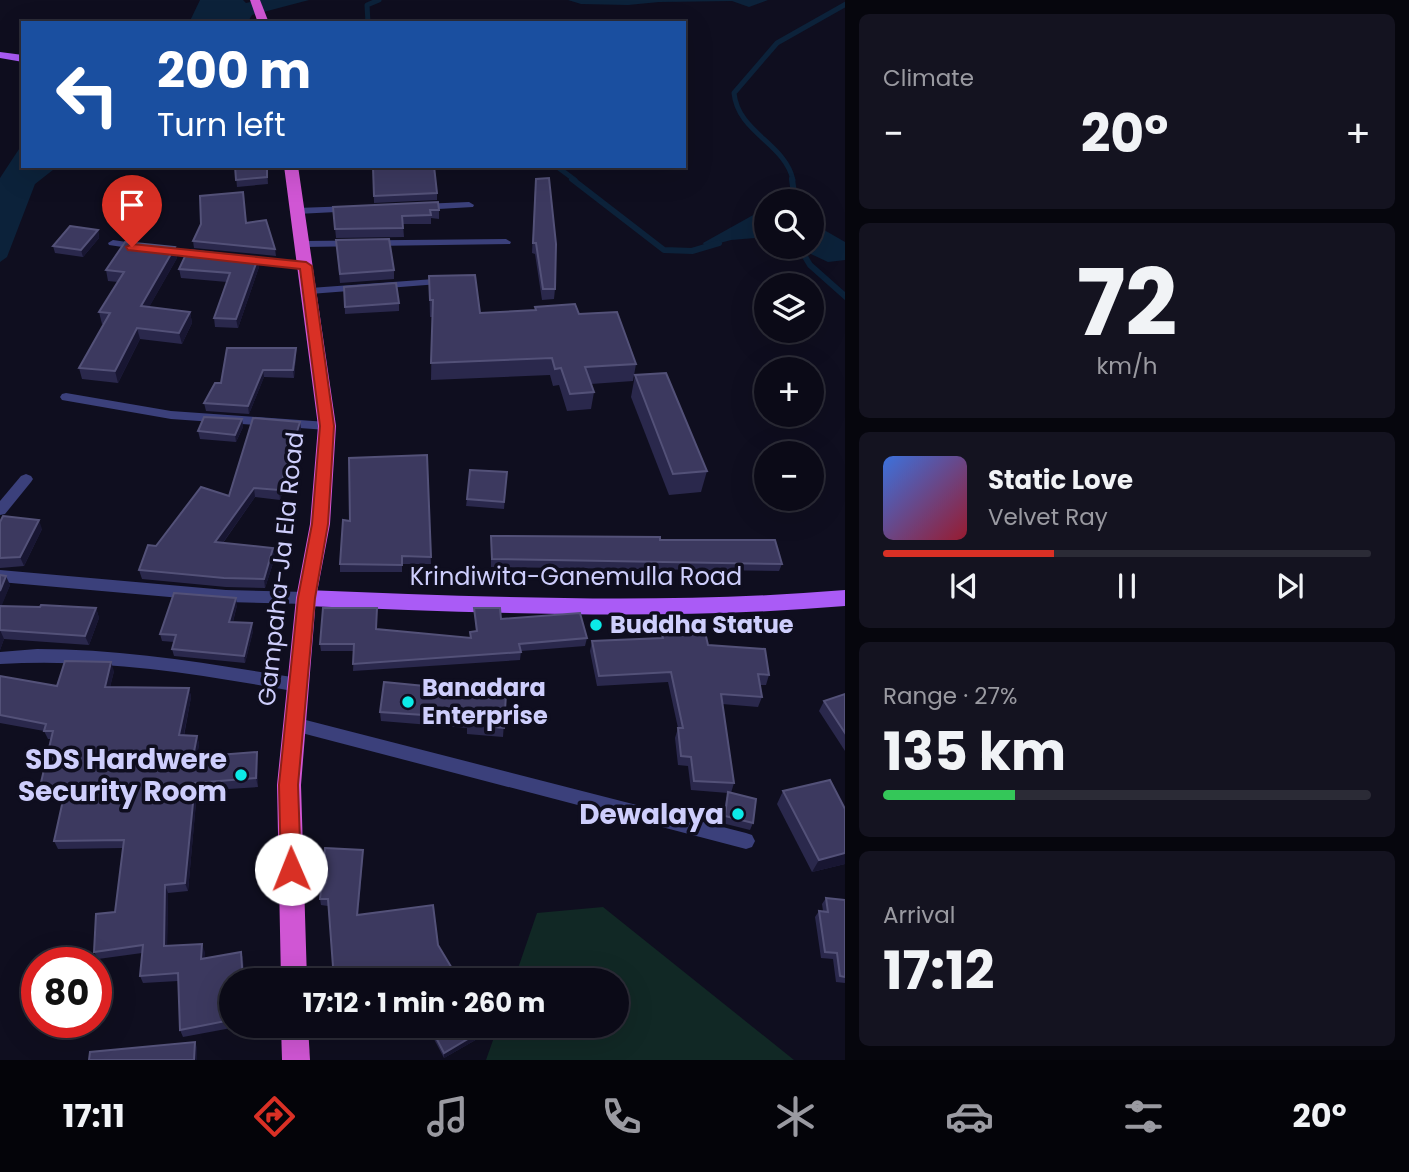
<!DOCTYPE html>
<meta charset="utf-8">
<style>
body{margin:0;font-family:Poppins,sans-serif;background:#141320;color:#f1f3f6;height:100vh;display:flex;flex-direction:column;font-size:26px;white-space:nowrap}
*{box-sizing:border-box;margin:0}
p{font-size:23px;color:#9a9aa1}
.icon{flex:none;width:38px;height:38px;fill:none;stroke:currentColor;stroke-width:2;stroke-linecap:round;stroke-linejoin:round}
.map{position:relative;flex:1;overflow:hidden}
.drawer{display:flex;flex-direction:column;gap:14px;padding:14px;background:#06060d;width:564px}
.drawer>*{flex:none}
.banner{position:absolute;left:21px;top:21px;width:665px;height:147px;border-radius:0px;box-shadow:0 7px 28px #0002,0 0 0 2px #2b2b36;background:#1a4fa0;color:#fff;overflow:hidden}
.controls{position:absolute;left:754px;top:189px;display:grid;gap:14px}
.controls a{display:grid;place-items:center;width:70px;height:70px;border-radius:50%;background:#0b0a17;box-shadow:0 7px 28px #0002,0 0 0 2px #2b2b36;font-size:35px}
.speed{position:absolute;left:21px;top:947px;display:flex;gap:14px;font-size:35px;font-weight:700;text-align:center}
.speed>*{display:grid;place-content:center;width:91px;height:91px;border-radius:50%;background:#0b0a17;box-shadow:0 7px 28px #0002,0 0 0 2px #2b2b36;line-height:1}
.speed .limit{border:10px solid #d22;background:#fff;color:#111}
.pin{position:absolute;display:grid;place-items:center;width:60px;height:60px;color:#fff;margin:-72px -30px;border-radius:50% 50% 50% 0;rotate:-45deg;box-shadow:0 0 7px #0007}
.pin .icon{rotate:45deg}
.me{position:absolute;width:77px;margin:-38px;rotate:359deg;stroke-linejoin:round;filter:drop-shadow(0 0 5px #0008)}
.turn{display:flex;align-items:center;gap:24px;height:147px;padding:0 21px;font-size:32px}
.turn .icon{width:91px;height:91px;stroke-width:2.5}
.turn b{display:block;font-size:49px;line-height:60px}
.big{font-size:52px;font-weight:700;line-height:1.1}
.drawer .tile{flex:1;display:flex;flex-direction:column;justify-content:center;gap:10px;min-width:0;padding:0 24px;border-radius:10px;background:#141320}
.drawer .dial{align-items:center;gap:0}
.dial b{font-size:91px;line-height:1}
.song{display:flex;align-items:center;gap:21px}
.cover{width:84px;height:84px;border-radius:10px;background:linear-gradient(135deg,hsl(220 70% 55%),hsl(350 70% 35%))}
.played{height:7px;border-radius:4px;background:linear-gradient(90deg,#d93025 35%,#2b2b36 35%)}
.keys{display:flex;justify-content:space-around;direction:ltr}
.heat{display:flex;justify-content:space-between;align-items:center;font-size:38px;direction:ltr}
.charge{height:10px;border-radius:5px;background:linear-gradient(90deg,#34c759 27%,#2b2b36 0)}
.trip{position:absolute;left:219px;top:968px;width:410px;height:70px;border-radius:35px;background:#0b0a17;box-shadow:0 7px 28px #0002,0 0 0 2px #2b2b36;font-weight:700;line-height:70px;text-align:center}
.dock{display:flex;height:112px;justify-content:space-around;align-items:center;background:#040409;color:#9a9aa1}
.dock .icon{width:49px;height:49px}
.dock .current{color:#d93025}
.dock b{font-size:32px;color:#f1f3f6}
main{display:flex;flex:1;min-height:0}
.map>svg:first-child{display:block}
.green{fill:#112825}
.water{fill:#0c223a}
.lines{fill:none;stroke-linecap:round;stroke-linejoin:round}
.stream-far1{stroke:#0c223a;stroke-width:5}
.stream{stroke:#0c223a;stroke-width:6}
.service{fill:#3b407b;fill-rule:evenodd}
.minor{fill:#3b407b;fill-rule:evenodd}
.primary{fill:#aa5bf6;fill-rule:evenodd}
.trunk{fill:#d056d4;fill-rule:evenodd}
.wall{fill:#2a284c}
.shaded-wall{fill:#181632}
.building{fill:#3c395f;stroke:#535178;stroke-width:2}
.route{fill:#d93025;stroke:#8d1f18;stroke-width:2}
.poi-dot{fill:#0ceae7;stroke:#0f0e1f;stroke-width:2.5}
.labels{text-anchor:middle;stroke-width:7;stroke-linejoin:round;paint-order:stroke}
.street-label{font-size:24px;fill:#cecefc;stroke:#0f0e1f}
.poi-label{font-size:24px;font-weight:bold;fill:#cecefc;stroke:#0f0e1f;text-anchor:start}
.near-poi-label{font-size:28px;font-weight:bold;fill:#cecefc;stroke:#0f0e1f;text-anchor:end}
</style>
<main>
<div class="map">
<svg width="846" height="1060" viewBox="0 0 846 1060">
<rect width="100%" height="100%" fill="#0f0e1f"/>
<!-- green -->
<path class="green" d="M603 907 794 1060H486L498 1026H616V980H514L537 913Z"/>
<!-- water -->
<g class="water">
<path d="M200 0H243L246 3 260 0H309L252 15 247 23H189Z"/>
<path d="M568 0H768L749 7 732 1 659 2 628 5 581 4Z"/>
<path d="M23 143V166H58L35 184 7 257 0 262V178Z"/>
<path d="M766 208V237L731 240 705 247 703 243Z"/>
<path d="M812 223 845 242V260L828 262 796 247H812Z"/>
</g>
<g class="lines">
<!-- stream-far1 -->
<g class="stream-far1">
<path d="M368 23 367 5 379 0"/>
<path d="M556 166 575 180"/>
<path d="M793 180C785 143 738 133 734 93L777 43 846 4"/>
</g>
<!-- stream -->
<g class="stream">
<path d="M572 179 664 250 692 251 719 243"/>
<path d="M792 179 795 201"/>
<path d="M801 250 810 265 846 297"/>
</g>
<!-- service -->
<g class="service">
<path d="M469 202 474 205 473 207 421 210 416 207 421 204Z"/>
<path d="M352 206 356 207V211L297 214 292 211 297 208Z"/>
<path d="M506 239 511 242 510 244 303 247 298 244 303 241Z"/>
<path d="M113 240 203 253 208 256 203 259 109 245 108 243Z"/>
<path d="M241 257 306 263 311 266 306 269 237 262V258Z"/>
<path d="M448 278 452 279V283L310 294 304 291 310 288Z"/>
<path d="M66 393 171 411 327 422 333 426 327 430 171 419 62 400 60 397 62 394Z"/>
<path d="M26 474 31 476 33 479 31 482 5 514 0 515V501L21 476Z"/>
<path d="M37 649C126 649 211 664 298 678L304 680 306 685 304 690 298 692C199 674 101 658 0 664V652Z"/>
<path d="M294 717 746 833 752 835 755 841 752 847 746 849 294 731 288 729 286 724 288 719Z"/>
</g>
<!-- minor -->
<path class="minor" d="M0 570 226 590 306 592 311 594 313 598 311 602 306 604 226 602 0 582Z"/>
<!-- primary -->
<g class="primary">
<path d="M0 52 23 55V62L0 58Z"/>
<path d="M306 590C486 597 665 605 846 590V606C665 621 486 613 306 606L299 604 296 598 299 592Z"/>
</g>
<!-- trunk -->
<g class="trunk">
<path d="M250 0H260L269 23H258Z"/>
<path d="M284 166H298L336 426 330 524 316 598 301 785 307 980H281L277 785 296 598 310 524 318 426Z"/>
<path d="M281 1026H308L310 1060H282Z"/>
</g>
</g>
<!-- wall -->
<g class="wall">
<path d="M235 166H267L268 184 237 187Z"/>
<path d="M373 167 437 193V200L374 203Z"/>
<path d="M535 189 555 289 554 299 542 300 535 254 532 253Z"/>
<path d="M333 207 439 210V219L431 218V224H403L404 237 336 238Z"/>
<path d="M246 223 275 249 276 256 194 248 193 241Z"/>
<path d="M98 230 99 238 83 257 55 253 53 246Z"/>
<path d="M336 240 394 270V279L340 283Z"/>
<path d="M175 247 177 258 149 307 190 312 192 323 182 344 140 339 118 383 82 379 79 368 104 324H102L99 312 118 282 108 281 106 270Z"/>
<path d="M258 258 259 267 238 328 215 327 214 318 227 282 181 278 179 269Z"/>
<path d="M429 276 480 313 535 310V307L579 314 636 364 633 381 591 384 594 392 591 409 567 411 559 385 553 386 550 375 431 380 432 317H430Z"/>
<path d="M344 287 399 303V311L345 314Z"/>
<path d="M296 355 294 378 264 377 249 414 206 411 204 403 221 383Z"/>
<path d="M635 375 707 471 701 492 669 495 631 397Z"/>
<path d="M242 419 243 427 236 442 200 439 198 431Z"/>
<path d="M300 422 301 431 280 500 255 497 223 543 275 557 265 588 226 587 142 579 139 570 156 546 229 496Z"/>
<path d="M427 455 431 564H402V572H340V564L350 521Z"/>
<path d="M507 472 504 509 466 506 467 499Z"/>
<path d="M0 522 42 529 24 566 0 568Z"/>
<path d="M491 536 660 540 782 564 779 571 491 567Z"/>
<path d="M0 575 10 585 1 606 96 608 99 618 89 645 4 639 0 650Z"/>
<path d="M237 605 233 622 253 631 245 663 174 656 172 649 174 642 162 641 160 634Z"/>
<path d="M377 608 376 629 470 638V632L476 631 474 608 501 619 587 638 585 646 521 651 520 660 353 671 354 651H321L320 644Z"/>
<path d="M662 633 708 645 769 675 766 685H760L762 697 758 707 722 704 734 783 731 793 753 823 750 830 722 823 726 799 728 793 691 790 688 766 678 765 675 738 678 728 668 682 597 686 590 651 592 641 661 638Z"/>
<path d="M114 671 110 687 189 688 191 697 184 736H197L199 744 197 757 258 761V787L197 791 188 891 168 893 167 946 205 952 204 958 241 952 243 959 244 980H231V1026H242L183 1037 180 1030 178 981 143 983 140 976 142 953 98 959 94 952 115 912 123 848 58 849 54 841 63 799 43 800 39 791 51 739H48L44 731 0 723V676L57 686Z"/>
<path d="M506 694 503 737 467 734V728L381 721 380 712Z"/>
<path d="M845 694V751L819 711 824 701Z"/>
<path d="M783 791 845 864 812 872 777 804Z"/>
<path d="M363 850V856L358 915 438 945 459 980H334L328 906 321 905 320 899Z"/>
<path d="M826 898 845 900V983L836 982 833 959 821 958 815 917 819 911H823L822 904Z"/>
<path d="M427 1026H485L486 1034 444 1058Z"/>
</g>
<!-- shaded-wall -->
<g class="shaded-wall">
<path d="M98 230 99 238 83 257 81 250Z"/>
<path d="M175 247 177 258 143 318 141 306Z"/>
<path d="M258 258 259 267 238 328 236 319Z"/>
<path d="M190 312 192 323 182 344 179 333Z"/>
<path d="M137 328 140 339 118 383 115 371Z"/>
<path d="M296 348V355L294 378 293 370Z"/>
<path d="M263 370 264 377 249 414 248 406Z"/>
<path d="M242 419 243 427 236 442 235 435Z"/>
<path d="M300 422 301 431 280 500 279 490Z"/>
<path d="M254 488 255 497 217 551 215 542Z"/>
<path d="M39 520 42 529 24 566 20 557Z"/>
<path d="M273 548 275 557 265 588 264 579Z"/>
<path d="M6 576 10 585 0 610V591Z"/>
<path d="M236 598 237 605 231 629 229 622Z"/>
<path d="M96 608 99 618 89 645 85 636Z"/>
<path d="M252 623 253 631 245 663 244 656Z"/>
<path d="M0 630 4 639 0 650Z"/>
<path d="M111 662 114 671 108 695 105 687Z"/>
<path d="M189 688 191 697 182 744 179 735Z"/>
<path d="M197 736 199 744 195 765 193 757Z"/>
<path d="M257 752 258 761V787L256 778Z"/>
<path d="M195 783 197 791 188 891 185 883Z"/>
<path d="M363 850V856L358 921 357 915Z"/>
<path d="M845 853V864L812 872 819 860Z"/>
<path d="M165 885 168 893 167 954 164 946Z"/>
<path d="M202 944 205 952 204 966 201 959Z"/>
<path d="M241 952 243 959 244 980H243Z"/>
<path d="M486 1028V1034L444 1058V1053Z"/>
<path d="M195 1042 197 1047V1060H194Z"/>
</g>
<!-- building -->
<g class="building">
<path d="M235 166H267V177L236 180Z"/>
<path d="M434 166 437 193 374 196 373 167Z"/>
<path d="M549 178 556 244 555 289H543L536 243H533L536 179Z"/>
<path d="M243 192 246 223 266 220 275 249 193 241 201 224 200 196Z"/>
<path d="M438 202 439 210H430L431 215 402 216 403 228 335 229 333 207Z"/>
<path d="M70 226 98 230 81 250 53 246Z"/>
<path d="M389 239 394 270 340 274 336 240Z"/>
<path d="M125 242 175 247 141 306 190 312 179 333 137 328 115 371 79 368 110 313 99 312 124 272 106 270Z"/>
<path d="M188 250 258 258 236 319 214 318 230 273 179 269Z"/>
<path d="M475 275 480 313 536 310 535 307 575 304 579 314 617 312 636 364 585 367 594 392 570 394 561 368 555 369 552 358 431 363 433 300H430L429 276Z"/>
<path d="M396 283 399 303 345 307 344 287Z"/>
<path d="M227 348H296L293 370H263L248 406 204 403 215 383H221Z"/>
<path d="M666 373 707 471 673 474 635 375Z"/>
<path d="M204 417 242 419 235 435 198 431Z"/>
<path d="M253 418 300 422 279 490 254 488 215 542 273 548 264 579 224 578 139 570 148 545 156 546 201 487 229 496Z"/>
<path d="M427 455 431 557 402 556V565L340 564 343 520 350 521 349 458Z"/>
<path d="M470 470 507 472 504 502 467 499Z"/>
<path d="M3 516 39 520 20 557 0 558V522Z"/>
<path d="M491 536 660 537V540H775L782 564 492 559Z"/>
<path d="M0 575 6 576 0 591Z"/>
<path d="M174 593 236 598 229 622 252 623 244 656 172 649 176 635 160 634Z"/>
<path d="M41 605 96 608 85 636 0 630V606L40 607Z"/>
<path d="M323 608H377L376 629 471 638 470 632 477 631 474 608H500L501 619 580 613 587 638 519 644 521 652 353 664 354 644H320Z"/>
<path d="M705 632 708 645 765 649 769 675 758 674 762 697 721 694 734 783 694 781 691 757 681 756 678 728H683L671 672 599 676 592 641 663 638 662 633Z"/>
<path d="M65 661 111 662 105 687 189 688 179 735 197 736 193 757 257 752 256 778 195 783 185 883 165 885 164 946 202 944 201 959 241 952 243 980H231V1020L180 1030 178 973 140 976 143 945 94 952 96 914 115 912 124 840 54 841 65 791H39L53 731H44L46 724 0 715V676L57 686Z"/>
<path d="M384 682 506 694 504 728 467 724 468 718 380 712Z"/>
<path d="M845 694V733L824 701Z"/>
<path d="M830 780 845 809V853L819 860 783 791Z"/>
<path d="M728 792 756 799 753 823 725 816Z"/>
<path d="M325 848 363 850 357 915 433 905 438 945 459 980H406L404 976 373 980H334L328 899H320Z"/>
<path d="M826 898 845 900V977L840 976 837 953 825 952 819 911 828 912Z"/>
<path d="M430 1026H485L486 1028 444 1053Z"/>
<path d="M195 1042 194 1060H89L90 1052Z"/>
</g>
<!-- route -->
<path class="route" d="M132 244 306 262 312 266 334 426 328 524 315 598 298 785 301 869 298 875 291 878 284 875 281 869 279 785 298 598 312 524 320 426 300 269 128 250 126 247Z"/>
<!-- markers -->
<g class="poi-dot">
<circle cx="596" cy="625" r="7"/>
<circle cx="408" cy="702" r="7"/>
<circle cx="241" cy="775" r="7"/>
<circle cx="738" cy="814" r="7"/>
</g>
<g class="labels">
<!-- street labels -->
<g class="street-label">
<text transform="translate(281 569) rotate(-84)" y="8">Gampaha-Ja Ela Road</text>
<text x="576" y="585">Krindiwita-Ganemulla Road</text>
</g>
<!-- poi labels -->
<g class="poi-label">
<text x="610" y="633">Buddha Statue</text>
<text x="422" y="696">Banadara<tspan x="422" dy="28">Enterprise</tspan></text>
</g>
<!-- near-poi labels -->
<g class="near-poi-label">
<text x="227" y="769">SDS Hardwere<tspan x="227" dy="32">Security Room</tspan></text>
<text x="724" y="824">Dewalaya</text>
</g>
</g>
</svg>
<div class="controls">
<a><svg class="icon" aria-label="search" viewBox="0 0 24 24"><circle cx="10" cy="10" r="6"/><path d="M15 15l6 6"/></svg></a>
<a><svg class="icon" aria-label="layers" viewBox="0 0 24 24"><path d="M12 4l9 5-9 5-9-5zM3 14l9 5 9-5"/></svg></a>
<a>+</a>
<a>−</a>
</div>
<div class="speed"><div class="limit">80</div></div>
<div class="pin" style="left:132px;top:247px;background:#d93025"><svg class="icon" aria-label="arrive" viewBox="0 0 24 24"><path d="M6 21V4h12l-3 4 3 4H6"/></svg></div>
<svg class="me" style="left:291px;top:869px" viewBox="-20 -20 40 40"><circle r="19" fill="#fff"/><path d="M0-13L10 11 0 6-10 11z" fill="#d93025"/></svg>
<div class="trip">17:12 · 1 min · 260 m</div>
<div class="banner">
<div class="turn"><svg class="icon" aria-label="left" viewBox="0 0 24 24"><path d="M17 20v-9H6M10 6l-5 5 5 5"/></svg><div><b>200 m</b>Turn left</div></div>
</div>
</div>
<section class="drawer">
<div class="tile"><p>Climate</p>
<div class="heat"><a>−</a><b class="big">20°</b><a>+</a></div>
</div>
<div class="tile dial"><b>72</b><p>km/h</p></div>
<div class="tile">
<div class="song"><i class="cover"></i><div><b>Static Love</b><p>Velvet Ray</p></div></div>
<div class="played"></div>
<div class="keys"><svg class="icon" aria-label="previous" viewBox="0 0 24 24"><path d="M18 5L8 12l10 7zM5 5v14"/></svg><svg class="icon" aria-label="pause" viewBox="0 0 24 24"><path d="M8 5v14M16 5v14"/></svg><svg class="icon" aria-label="next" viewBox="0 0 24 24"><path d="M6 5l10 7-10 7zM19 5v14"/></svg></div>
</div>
<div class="tile"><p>Range · 27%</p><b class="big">135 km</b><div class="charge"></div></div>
<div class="tile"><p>Arrival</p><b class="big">17:12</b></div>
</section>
</main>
<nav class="dock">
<b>17:11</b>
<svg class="icon current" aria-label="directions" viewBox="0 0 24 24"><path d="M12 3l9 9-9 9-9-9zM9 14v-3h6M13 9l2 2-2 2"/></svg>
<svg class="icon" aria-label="music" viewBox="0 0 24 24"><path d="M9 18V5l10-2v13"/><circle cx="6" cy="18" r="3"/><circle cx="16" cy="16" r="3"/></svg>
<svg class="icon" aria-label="phone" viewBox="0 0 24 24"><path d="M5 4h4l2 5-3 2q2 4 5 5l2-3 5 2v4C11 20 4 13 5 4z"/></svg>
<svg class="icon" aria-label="climate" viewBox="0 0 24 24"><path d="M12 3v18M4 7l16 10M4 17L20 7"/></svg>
<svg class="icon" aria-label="car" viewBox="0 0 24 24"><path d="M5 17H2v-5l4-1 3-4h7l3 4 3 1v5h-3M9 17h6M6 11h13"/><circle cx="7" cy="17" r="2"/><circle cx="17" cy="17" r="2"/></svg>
<svg class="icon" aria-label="filters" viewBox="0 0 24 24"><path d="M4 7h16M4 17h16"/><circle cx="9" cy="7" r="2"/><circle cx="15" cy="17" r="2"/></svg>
<b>20°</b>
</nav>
